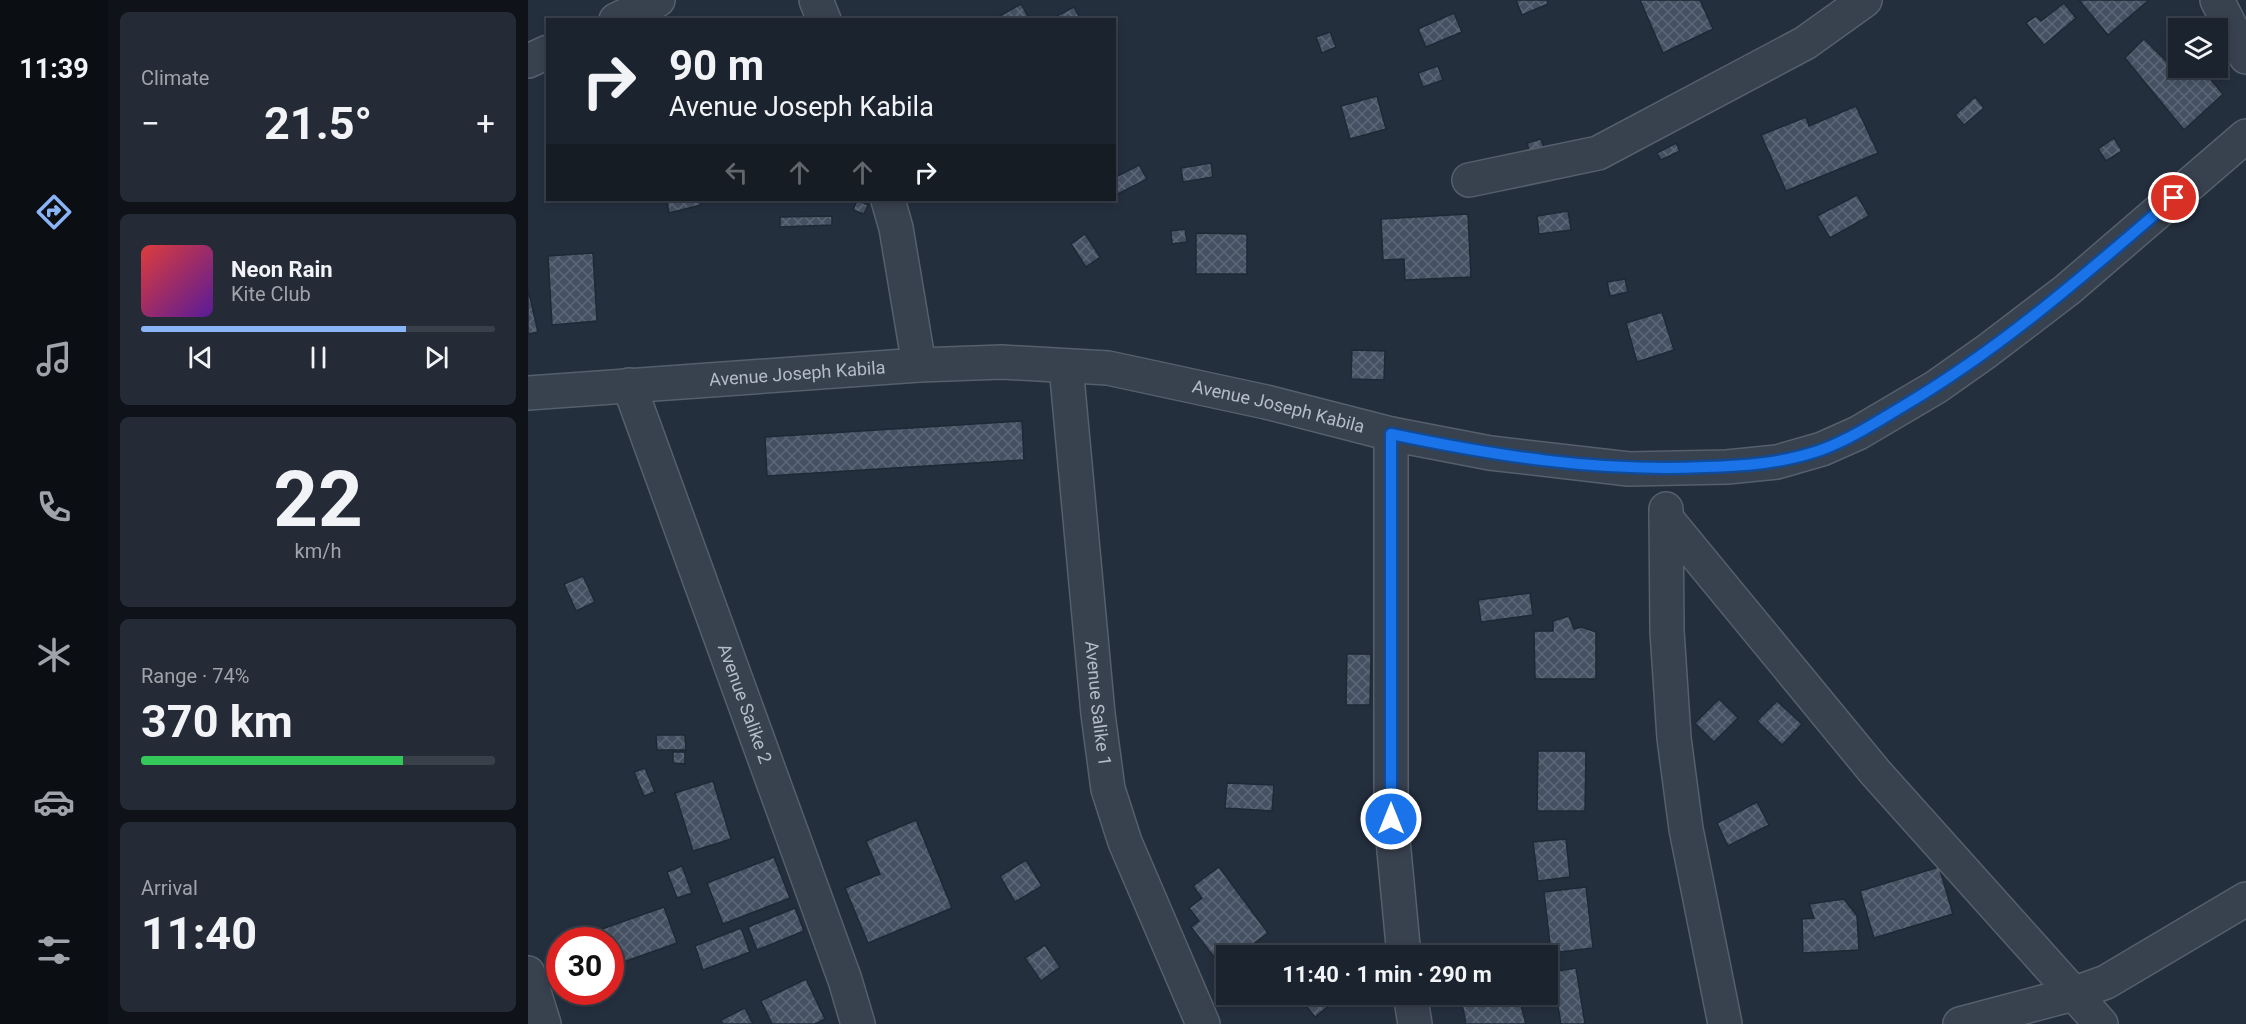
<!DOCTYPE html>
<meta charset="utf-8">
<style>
body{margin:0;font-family:Roboto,sans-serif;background:#242b36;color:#f1f3f6;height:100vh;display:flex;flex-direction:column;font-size:22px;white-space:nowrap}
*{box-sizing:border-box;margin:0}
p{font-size:20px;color:#a0a4aa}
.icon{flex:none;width:33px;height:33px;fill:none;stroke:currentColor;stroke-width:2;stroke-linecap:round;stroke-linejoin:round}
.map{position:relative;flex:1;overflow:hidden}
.details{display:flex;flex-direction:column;gap:12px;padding:12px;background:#0f1319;width:420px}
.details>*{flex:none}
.hud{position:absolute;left:18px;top:18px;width:570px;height:183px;border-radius:0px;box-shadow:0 3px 9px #0003,0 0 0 2px #39404a;background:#1b232e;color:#f1f3f6;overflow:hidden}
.controls{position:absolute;left:1640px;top:18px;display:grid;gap:12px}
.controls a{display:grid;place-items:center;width:60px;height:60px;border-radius:0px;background:#1b232e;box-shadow:0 3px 9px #0003,0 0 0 2px #39404a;font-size:30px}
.speed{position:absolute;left:18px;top:927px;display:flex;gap:12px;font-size:30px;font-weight:700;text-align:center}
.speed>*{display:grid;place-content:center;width:78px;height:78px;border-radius:50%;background:#1b232e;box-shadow:0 3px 9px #0003,0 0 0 2px #39404a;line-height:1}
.speed .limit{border:9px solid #d22;background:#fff;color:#111}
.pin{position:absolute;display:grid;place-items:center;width:51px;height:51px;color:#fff;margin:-26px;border:3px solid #fff;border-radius:50%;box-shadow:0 2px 6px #0007}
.me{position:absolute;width:66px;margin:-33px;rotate:0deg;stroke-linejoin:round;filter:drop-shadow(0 0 4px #0008)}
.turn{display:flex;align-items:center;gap:21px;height:126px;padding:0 24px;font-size:27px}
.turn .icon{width:78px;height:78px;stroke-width:2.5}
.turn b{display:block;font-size:42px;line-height:51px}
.lanes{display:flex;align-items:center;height:57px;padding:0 24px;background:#0003;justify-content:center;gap:30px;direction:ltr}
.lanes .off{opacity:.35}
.big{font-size:45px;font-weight:700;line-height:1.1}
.details .widget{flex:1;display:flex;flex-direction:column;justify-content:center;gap:9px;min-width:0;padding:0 21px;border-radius:9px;background:#242b36}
.details .dial{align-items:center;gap:0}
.dial b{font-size:78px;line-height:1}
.song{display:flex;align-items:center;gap:18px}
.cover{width:72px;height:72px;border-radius:9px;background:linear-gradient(135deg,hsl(0 70% 55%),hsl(270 70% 35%))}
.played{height:6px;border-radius:3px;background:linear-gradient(90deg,#8ab4f8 75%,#39404a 75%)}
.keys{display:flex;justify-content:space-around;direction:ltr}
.heat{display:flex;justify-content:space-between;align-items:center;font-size:33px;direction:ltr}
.charge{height:9px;border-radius:4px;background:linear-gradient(90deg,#34c759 74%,#39404a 0)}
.trip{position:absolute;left:688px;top:945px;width:342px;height:60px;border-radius:0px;background:#1b232e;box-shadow:0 3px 9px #0003,0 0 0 2px #39404a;font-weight:700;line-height:60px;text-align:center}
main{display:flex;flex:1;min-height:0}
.tab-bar{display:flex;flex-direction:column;width:108px;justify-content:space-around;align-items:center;background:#0b0e12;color:#a0a4aa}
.tab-bar .icon{width:42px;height:42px}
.tab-bar .active{color:#8ab4f8}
.tab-bar b{font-size:27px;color:#f1f3f6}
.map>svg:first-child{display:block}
.building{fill:url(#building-cross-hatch);stroke:#1f2835;stroke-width:1.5}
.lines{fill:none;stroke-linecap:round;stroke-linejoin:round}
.minor-casing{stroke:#565f6c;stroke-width:36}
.minor{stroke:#38414e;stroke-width:33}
.route-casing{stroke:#114b97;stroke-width:15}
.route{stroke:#1a73e8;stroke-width:10}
.labels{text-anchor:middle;stroke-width:6;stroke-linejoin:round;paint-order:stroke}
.street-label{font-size:18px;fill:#b4bcc9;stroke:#1d2633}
</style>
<main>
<nav class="tab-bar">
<b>11:39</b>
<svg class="icon active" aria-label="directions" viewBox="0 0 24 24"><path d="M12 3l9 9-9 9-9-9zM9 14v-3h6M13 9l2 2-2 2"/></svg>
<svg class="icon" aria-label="music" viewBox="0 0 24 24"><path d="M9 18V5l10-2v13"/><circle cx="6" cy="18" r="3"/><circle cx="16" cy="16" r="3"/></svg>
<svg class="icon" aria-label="phone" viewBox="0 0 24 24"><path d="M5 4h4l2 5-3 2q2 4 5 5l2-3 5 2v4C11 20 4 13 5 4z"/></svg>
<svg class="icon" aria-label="climate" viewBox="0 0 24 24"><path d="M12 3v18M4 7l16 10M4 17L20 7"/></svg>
<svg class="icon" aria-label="car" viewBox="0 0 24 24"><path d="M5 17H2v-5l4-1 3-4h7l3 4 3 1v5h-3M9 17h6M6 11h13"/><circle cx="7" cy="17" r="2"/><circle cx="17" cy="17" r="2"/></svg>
<svg class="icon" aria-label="filters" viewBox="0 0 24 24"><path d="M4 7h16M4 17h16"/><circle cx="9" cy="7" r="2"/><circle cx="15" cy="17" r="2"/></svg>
</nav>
<section class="details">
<div class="widget"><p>Climate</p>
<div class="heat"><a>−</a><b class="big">21.5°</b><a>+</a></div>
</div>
<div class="widget">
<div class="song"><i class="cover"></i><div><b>Neon Rain</b><p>Kite Club</p></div></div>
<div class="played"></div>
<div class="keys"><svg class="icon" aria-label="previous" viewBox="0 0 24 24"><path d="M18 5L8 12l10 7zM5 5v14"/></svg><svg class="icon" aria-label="pause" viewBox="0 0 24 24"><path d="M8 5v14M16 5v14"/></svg><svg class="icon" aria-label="next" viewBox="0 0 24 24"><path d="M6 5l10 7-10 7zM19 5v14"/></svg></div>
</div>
<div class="widget dial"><b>22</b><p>km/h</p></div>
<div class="widget"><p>Range · 74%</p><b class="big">370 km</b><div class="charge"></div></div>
<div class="widget"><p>Arrival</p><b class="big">11:40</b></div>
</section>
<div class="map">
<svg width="1718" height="1024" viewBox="0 0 1718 1024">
<defs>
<pattern id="building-cross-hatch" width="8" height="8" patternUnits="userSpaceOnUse" patternTransform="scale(1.5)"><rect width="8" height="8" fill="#455162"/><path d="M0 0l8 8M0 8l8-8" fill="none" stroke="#5d6877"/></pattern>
</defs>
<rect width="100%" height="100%" fill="#242f3e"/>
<!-- building -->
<g class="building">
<path d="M988 0H1019L1020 4 994 15Z"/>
<path d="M1112 0H1172L1185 29 1135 53Z"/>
<path d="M1551 0H1621L1580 35Z"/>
<path d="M1536 3 1548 18 1516 45 1498 23 1508 16 1513 21Z"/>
<path d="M493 4 502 20H465Z"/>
<path d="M546 7 553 20H526L525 18Z"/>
<path d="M926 13 934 32 898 47 890 29Z"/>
<path d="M802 32 808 47 794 53 788 37Z"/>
<path d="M1616 39 1647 70 1650 67 1673 68 1695 94 1656 130 1597 58Z"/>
<path d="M910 66 915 80 895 87 890 73Z"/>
<path d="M849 96 858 129 822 139 813 106Z"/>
<path d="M1447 97 1456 108 1436 125 1427 115Z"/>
<path d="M1328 106 1350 153 1258 191 1233 135 1278 117 1281 126Z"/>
<path d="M1586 138 1594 151 1578 161 1570 149Z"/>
<path d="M1013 139 1018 154 1003 158 999 143Z"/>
<path d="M1148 143 1152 151 1133 160 1129 153Z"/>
<path d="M683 163 685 177 655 182 653 168Z"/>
<path d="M611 165 619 179 590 194 586 187V178Z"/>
<path d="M1329 195 1341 216 1302 238 1289 216Z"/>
<path d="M147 200H171L173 205 141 213 139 202Z"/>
<path d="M329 200 340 205 336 214 325 210Z"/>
<path d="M1040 211 1043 230 1011 234 1009 216Z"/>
<path d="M940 214 943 277 877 280 876 259 855 260 853 219Z"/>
<path d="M304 216V225L252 227V217Z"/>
<path d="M657 229 659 242 644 244 643 231Z"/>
<path d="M668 233 719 234V274H668Z"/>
<path d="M557 234 572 257 558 267 543 244Z"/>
<path d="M65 253 69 321 24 325 20 256Z"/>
<path d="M1097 279 1100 292 1082 296 1079 282Z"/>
<path d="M0 289 10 332 0 334Z"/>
<path d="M1134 312 1146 350 1109 362 1098 323Z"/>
<path d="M824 350 857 351 856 380 823 379Z"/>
<path d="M494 421 496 460 239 476 237 437Z"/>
<path d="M55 576 67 602 48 611 36 584Z"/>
<path d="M1002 593 1005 615 953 622 950 600Z"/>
<path d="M1041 616 1046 629 1054 627 1068 632V679H1007L1006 631H1025V621Z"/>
<path d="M819 654H843L842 705H818Z"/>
<path d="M1191 699 1210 718 1186 742 1167 723Z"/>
<path d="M1249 701 1274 724 1254 745 1229 721Z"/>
<path d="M128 735H157L158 750H129Z"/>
<path d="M1010 751H1058L1057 811H1009Z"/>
<path d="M145 752H157V764L145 763Z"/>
<path d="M117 768 127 792 116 796 106 772Z"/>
<path d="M185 781 203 839 165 851 147 793Z"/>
<path d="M699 783 746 785 744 811 697 808Z"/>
<path d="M1229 802 1241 825 1200 846 1189 823Z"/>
<path d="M388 820 424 908 340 943 317 888 352 874 338 841Z"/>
<path d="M1038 839 1042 877 1010 881 1005 842Z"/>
<path d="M246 857 262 898 195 924 179 883Z"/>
<path d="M498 860 514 886 487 902 472 876Z"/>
<path d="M154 866 164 893 149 898 139 872Z"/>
<path d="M691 867 740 933 710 955 704 950 689 961 663 927 671 921 661 908 674 898 665 886Z"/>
<path d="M1411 867 1425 914 1346 938 1332 891Z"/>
<path d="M1058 887 1065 948 1023 953 1016 892Z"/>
<path d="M1316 899 1329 916 1331 950 1275 953 1274 919 1286 918 1281 904Z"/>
<path d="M136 907 149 943 87 965 82 952V940H78L74 929Z"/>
<path d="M267 908 276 931 229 950 220 927Z"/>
<path d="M213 928 222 952 175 970 167 946Z"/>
<path d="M517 945 532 967 513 981 497 958Z"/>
<path d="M1048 968 1057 1024H1033L1024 972Z"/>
<path d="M278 979 297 1019 287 1024H244L233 1001Z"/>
<path d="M769 994H796L803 1004 787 1017Z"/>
<path d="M932 994 948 999 946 994H990L998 1024H938Z"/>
<path d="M217 1008 225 1024H195L193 1020Z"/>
</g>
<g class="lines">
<defs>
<g id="minor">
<path d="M288 0 296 20"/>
<path d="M1689 0 1718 57"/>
<path d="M88 20 130 0"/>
<path d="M0 61 20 52"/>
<path d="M941 180 1070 153 1277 43 1337 0"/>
<path d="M360 200 368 228 391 365"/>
<path id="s1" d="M538 366 570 714 580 789 597 842 675 1024"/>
<path id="s2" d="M101 385 317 980 330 1024"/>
<path id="s3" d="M0 393 391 365 474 362 580 368 738 402 863 434 962 453 1101 469 1199 467 1249 462 1294 449 1330 433 1408 387 1459 351 1539 290 1718 136"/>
<path d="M863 434V819L876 956"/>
<path d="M1138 509 1139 631 1146 738 1158 829 1197 1024"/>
<path d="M1138 518 1347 772 1573 1024"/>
<path d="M0 973 16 1024"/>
<path d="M882 994 887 1024"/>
<path d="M1432 1024 1545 994 1578 982 1718 899"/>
</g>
</defs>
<!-- minor casing -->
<use href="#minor" class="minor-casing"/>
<!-- minor -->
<use href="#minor" class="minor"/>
</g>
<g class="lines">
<defs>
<path id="route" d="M863 819V434C969 456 1068 472 1177 467 1217 466 1255 463 1293 450 1323 439 1350 421 1377 405 1475 347 1560 272 1646 198"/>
</defs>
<!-- route casing -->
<use href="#route" class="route-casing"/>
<!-- route -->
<use href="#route" class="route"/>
</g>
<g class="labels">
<!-- street labels -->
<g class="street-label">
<text dy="6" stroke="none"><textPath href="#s3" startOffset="270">Avenue Joseph Kabila</textPath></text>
<text dy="6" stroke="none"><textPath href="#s3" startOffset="756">Avenue Joseph Kabila</textPath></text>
<text dy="6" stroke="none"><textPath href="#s2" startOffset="339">Avenue Salike 2</textPath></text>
<text dy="6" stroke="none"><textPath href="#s1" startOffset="339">Avenue Salike 1</textPath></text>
</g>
</g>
</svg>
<div class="controls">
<a><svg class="icon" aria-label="layers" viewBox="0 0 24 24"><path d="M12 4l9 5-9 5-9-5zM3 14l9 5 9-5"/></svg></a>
</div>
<div class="speed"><div class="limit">30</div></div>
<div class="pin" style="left:1646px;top:198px;background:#d93025"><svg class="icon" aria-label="arrive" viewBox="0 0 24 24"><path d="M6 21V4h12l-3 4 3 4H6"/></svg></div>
<svg class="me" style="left:863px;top:819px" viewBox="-20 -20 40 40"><circle r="17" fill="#1a73e8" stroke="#fff" stroke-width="3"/><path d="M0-11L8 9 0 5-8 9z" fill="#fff"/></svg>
<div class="trip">11:40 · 1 min · 290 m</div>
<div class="hud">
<div class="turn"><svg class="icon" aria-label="right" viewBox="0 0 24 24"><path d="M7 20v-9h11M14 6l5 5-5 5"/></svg><div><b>90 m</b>Avenue Joseph Kabila</div></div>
<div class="lanes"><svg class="icon off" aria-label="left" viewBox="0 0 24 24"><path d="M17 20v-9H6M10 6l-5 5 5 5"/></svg><svg class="icon off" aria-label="ahead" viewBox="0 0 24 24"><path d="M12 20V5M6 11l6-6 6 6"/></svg><svg class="icon off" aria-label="ahead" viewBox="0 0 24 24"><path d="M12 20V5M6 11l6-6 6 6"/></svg><svg class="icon" aria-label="right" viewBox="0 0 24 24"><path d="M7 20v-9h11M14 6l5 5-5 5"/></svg></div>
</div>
</div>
</main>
